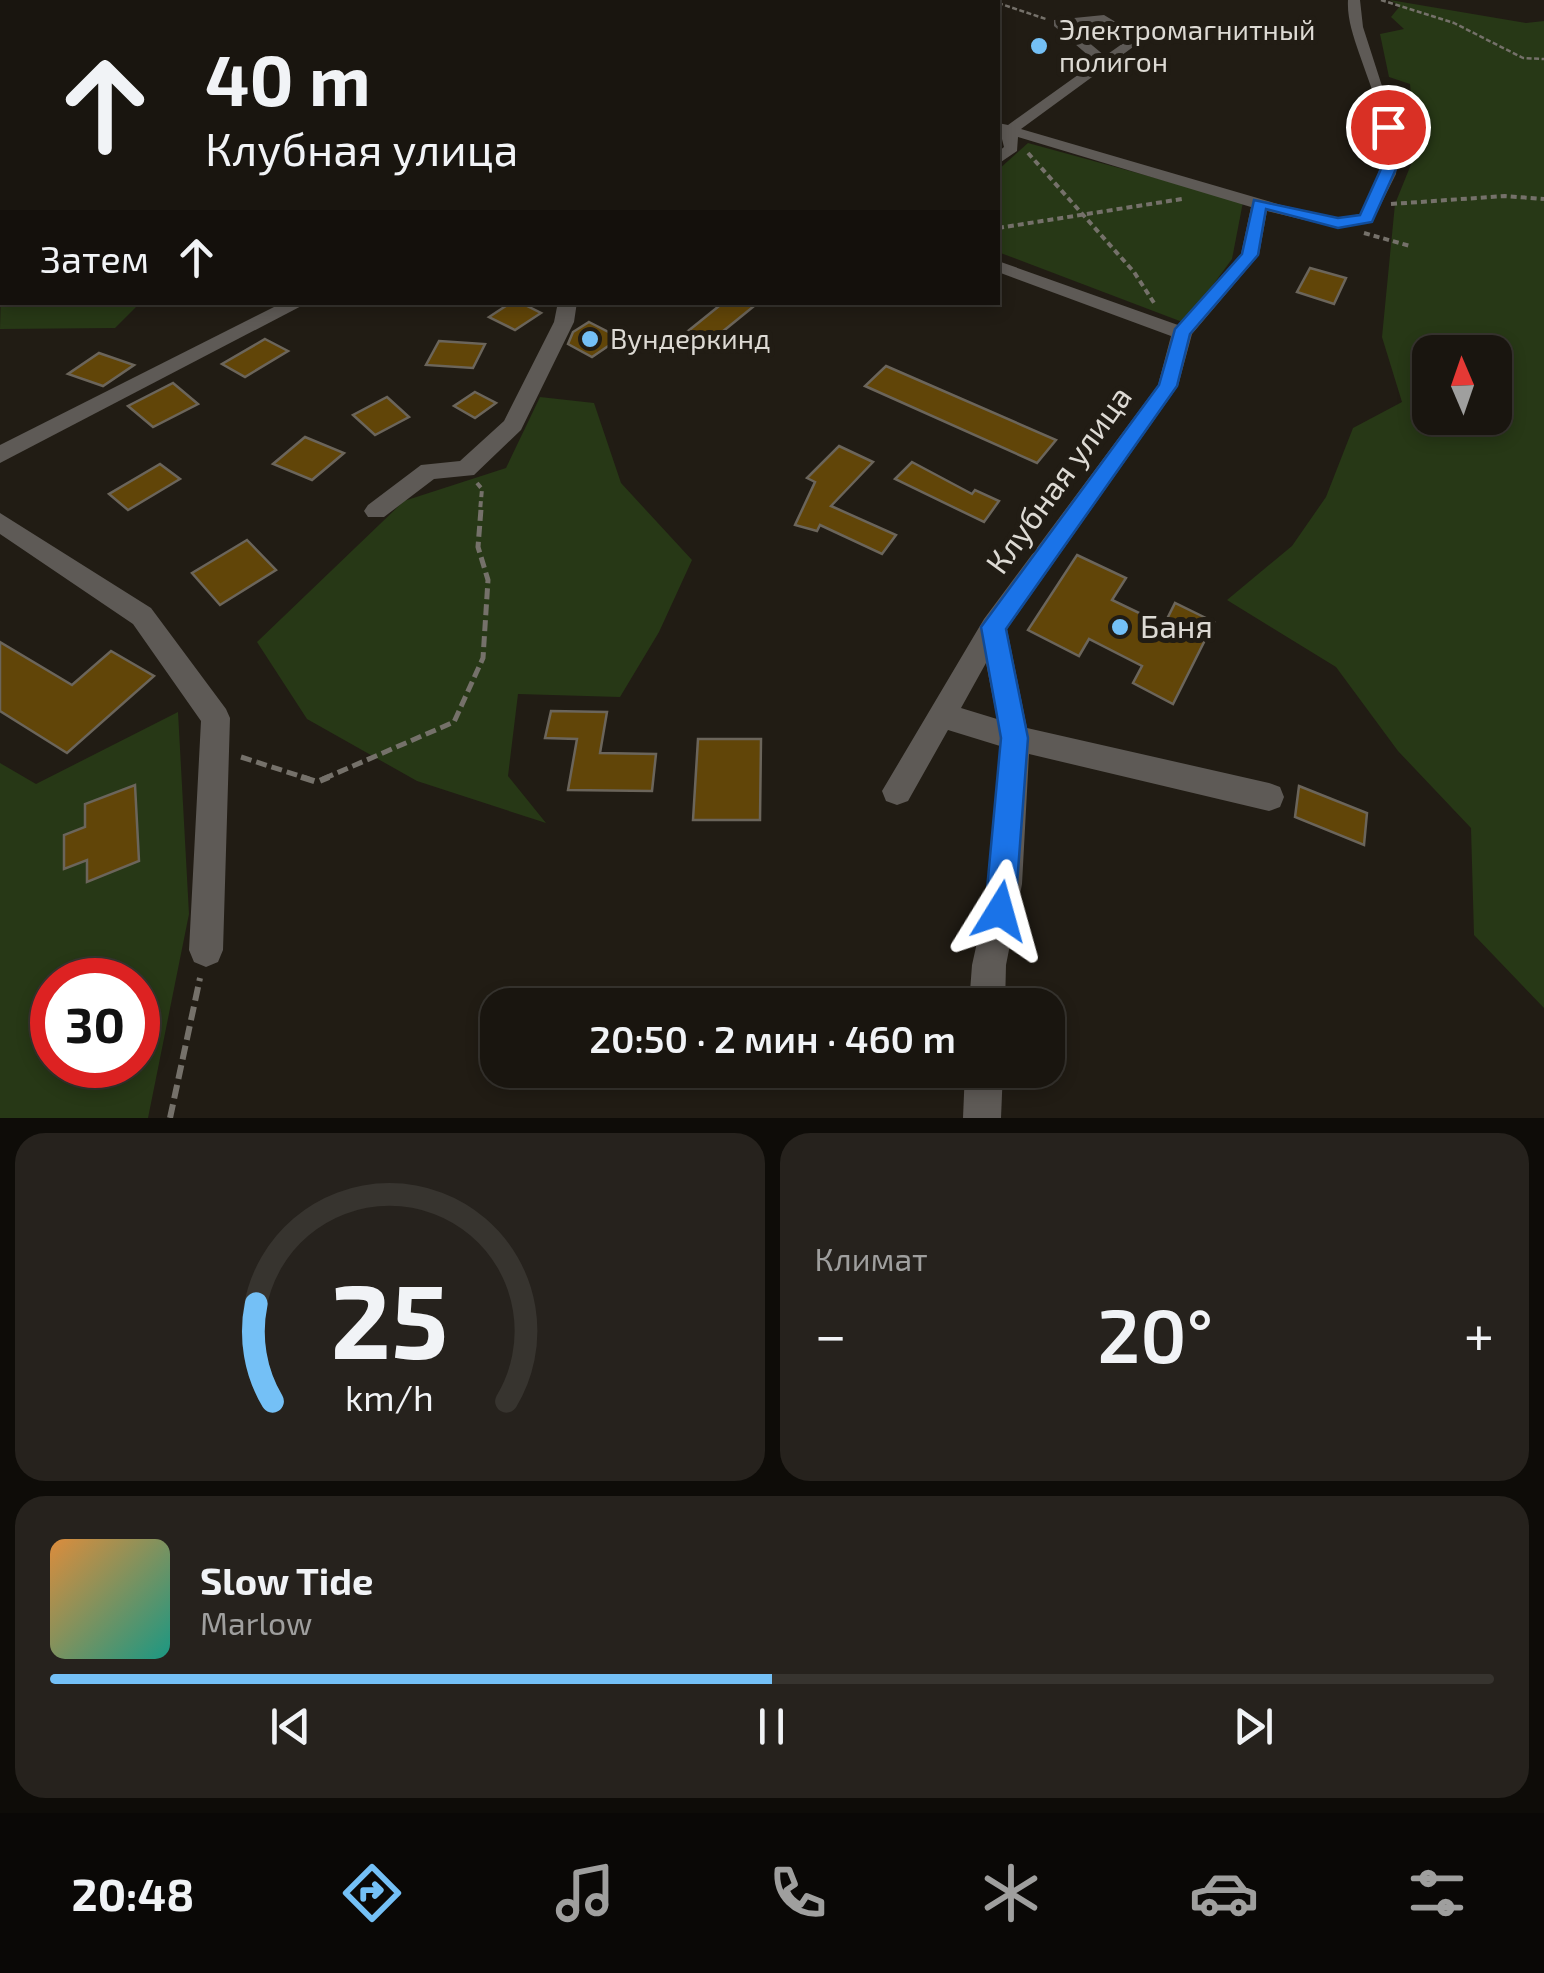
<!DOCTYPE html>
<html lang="ru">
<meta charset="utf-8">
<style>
body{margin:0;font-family:"Exo 2",sans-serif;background:#26221d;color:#f1f3f6;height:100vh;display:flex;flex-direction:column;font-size:38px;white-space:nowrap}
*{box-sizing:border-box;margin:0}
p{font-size:32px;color:#9f9f9e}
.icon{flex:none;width:55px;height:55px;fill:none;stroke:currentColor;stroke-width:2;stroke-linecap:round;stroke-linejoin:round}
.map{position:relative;height:1118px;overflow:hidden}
.side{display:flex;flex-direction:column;gap:15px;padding:15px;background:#0e0c08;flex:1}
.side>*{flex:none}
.guide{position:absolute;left:0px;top:0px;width:1000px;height:305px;box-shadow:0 5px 15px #0003,0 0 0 2px #37342f;background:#19150f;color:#f1f3f6;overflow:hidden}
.needle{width:65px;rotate:358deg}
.controls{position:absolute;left:1412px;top:335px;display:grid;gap:20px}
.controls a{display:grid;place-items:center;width:100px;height:100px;border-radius:20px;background:#19150f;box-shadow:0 5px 15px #0003,0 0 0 2px #37342f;font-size:50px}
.speed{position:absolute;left:30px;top:958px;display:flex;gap:20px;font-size:50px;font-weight:700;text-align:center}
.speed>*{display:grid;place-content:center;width:130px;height:130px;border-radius:50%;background:#19150f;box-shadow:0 5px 15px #0003,0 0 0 2px #37342f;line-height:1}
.speed .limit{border:15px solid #d22;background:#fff;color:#111}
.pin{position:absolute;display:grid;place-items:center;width:85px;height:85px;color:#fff;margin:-42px;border:5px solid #fff;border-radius:50%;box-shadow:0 2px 10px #0007}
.me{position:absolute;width:110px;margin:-55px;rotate:8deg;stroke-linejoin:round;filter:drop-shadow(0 0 8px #0008)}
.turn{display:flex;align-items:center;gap:35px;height:210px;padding:0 40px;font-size:45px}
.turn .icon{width:130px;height:130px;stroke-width:2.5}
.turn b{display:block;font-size:70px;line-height:85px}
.then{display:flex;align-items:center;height:95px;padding:0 40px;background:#0003;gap:20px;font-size:38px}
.big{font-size:75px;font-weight:600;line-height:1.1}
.side .tile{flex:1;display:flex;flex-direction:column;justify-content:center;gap:15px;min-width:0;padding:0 35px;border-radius:30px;background:#26221d}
.side .dial{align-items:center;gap:0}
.dial svg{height:260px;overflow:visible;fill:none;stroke:#37342f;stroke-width:7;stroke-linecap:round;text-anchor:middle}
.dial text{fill:#f1f3f6;stroke:none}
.song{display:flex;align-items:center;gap:30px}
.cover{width:120px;height:120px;border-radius:15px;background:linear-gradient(135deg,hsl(30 70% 55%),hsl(170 70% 35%))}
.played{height:10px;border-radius:5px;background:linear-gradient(90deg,#74c0f6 50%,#37342f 50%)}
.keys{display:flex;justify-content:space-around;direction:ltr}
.heat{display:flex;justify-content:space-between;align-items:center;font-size:55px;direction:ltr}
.side .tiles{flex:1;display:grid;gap:15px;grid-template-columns:1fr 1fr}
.tile:last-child{grid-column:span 2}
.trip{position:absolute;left:480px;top:988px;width:585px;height:100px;border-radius:30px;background:#19150f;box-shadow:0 5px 15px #0003,0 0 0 2px #37342f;font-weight:600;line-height:100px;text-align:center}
.tabs{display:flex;height:160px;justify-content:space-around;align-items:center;background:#0a0806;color:#9f9f9e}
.tabs .icon{width:70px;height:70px}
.tabs .active{color:#74c0f6}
.tabs b{font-size:45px;color:#f1f3f6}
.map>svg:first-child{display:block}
.green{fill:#273816;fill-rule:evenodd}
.building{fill:#614508;stroke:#6b655b;stroke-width:2.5}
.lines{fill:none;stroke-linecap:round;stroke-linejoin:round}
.path-far3{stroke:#75716a;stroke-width:2.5;stroke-dasharray:5 2.5;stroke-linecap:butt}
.path-far2{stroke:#75716a;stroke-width:4;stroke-dasharray:6 4;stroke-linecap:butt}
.path-far1{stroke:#75716a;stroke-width:5;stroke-dasharray:11 5;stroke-linecap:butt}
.path{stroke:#75716a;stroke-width:6;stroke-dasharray:14 6;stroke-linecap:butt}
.minor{fill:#5e5a56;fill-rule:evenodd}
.route{fill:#1a73e8;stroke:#114b97;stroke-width:2.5}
.poi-dot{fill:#74c0f6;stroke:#211c14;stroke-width:4}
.labels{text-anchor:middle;stroke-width:10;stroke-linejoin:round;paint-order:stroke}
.far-poi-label{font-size:28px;fill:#dddad4;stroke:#211c14;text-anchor:start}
.street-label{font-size:32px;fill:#dddad4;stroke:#211c14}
.poi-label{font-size:32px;fill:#dddad4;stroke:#211c14;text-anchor:start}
</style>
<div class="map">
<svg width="1544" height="1118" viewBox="0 0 1544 1118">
<rect width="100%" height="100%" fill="#211c14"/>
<!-- green -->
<g class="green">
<path d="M1390 0 1526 23 1544 21V1008L1474 935 1471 828 1398 751 1336 667 1227 600 1292 546 1326 497 1353 428 1402 402 1382 337 1395 204 1416 152 1410 84 1389 77 1380 34 1404 29 1391 17 1400 6ZM1430 352H1495V418H1430Z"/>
<path d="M1028 143 1243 202 1232 259 1185 323 998 252V170Z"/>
<path d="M2 256V302L140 303 115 328 0 329Z"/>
<path d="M540 397 594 403 621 483 692 560 659 632 620 697 518 694 508 776 546 823 417 781 307 719 257 642 404 501 506 468Z"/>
<path d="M178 712 189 914 148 1118H0V763L36 784ZM52 980H138V1065H52Z"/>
</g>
<!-- building -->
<g class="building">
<path d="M1310 268 1346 278 1334 304 1297 292Z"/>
<path d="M512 302H519L541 313 515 330 489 317Z"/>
<path d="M724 302H759L695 354 672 344Z"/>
<path d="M589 322 620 338 592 357 568 344 573 332Z"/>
<path d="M265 339 288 351 245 377 222 364Z"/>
<path d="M439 341 485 344 473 368 426 365Z"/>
<path d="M99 353 134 365 103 386 68 374Z"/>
<path d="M886 366 1056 440 1037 463 865 386Z"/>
<path d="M173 383 198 404 153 427 128 406Z"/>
<path d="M475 392 496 403 475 418 454 406Z"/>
<path d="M387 397 409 417 375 435 353 415Z"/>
<path d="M305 437 344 453 312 480 273 464Z"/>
<path d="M839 446 873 462 831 506 896 535 882 554 820 525 817 531 795 525 815 482 807 478Z"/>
<path d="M912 462 972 494 975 490 999 501 984 522 895 479Z"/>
<path d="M160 464 180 479 128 510 109 494Z"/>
<path d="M247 540 276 570 220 605 192 573Z"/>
<path d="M1077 555 1126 578 1112 600 1164 625 1175 603 1214 622 1173 704 1133 683 1142 666 1089 639 1079 656 1028 630Z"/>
<path d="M0 642 72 685 111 651 154 676 67 753 0 711Z"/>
<path d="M551 711 607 712 600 753 656 754 652 791 568 790 577 739 545 738Z"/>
<path d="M698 739H761L760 820H693Z"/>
<path d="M135 785 139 861 87 882V860L64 869V835L85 827V804Z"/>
<path d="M1299 786 1367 813 1364 845 1295 817Z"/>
</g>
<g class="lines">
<!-- path-far3 -->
<g class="path-far3">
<path d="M1381 0 1454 23 1523 58 1544 59"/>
<path d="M998 3 1046 19"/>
</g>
<!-- path-far2 -->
<g class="path-far2">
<path d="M1028 153 1134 272 1156 306"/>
<path d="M1391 204 1505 196 1544 199"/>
<path d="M998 228 1182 199"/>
<path d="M1364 233 1410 246"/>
<path d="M477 483 482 489 480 511"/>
</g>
<!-- path-far1 -->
<g class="path-far1">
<path d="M241 757 309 779"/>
<path d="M323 779 454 722 483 658 488 580 478 547 481 509"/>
</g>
<!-- path -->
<g class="path">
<path d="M301 777 317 782 329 777"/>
<path d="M170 1118 200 978"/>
</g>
<!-- minor -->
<g class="minor">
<path d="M204 0H216L217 2H205Z"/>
<path d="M454 0H466L468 2H456Z"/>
<path d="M852 0H865L867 2H854Z"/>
<path d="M1348 0H1360L1363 27 1400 142 1396 174 1374 218 1338 228 1267 211 1259 255 1192 334 1178 386 1007 629 1027 728 1269 783 1280 787 1284 797 1280 807 1269 811 1029 754 1022 884 1006 965 1005 1005H969L972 965 990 884 1000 746 948 730 908 801 897 805 886 801 882 791 984 619 1158 385 1171 336 998 272V261L1178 325 1241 254 1251 207 1018 137 1017 151 998 164V152L1004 147 998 123 1008 125 1096 62 1054 26V20L1104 15 1144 39 1021 129 1281 205 1338 218 1360 214C1398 143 1384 125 1359 53 1353 35 1347 18 1348 0ZM1102 23 1129 39 1105 56 1069 26ZM986 663 997 719 961 708Z"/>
<path d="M2 157V167L0 168V158Z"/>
<path d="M284 302H309L0 463V445Z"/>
<path d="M558 302H577L574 322 521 430 474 475 434 479 384 517H368L364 511 368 505 421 465 460 461 504 421 554 322Z"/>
<path d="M0 513 151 608 226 709 230 718 223 950 218 962 206 967 194 962 189 950 201 721 133 624 0 534Z"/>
<path d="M965 1070H1003L1001 1118H963Z"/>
</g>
</g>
<!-- route -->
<path class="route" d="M1388 123 1395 127 1400 160 1372 222 1338 228 1266 209 1258 255 1190 334 1177 386 1006 629 1028 738 1015 911 1011 922 1000 926 989 922 985 911 1001 738 981 627 1159 385 1175 329 1242 254 1254 200 1338 218 1360 215 1385 160 1381 127Z"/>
<!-- markers -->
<g class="poi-dot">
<circle cx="1039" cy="46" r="10"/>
<circle cx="590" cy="339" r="10"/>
<circle cx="1120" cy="627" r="10"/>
</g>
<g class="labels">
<!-- far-poi labels -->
<g class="far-poi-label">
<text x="1059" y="40">Электромагнитный<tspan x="1059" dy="32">полигон</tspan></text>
<text x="610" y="349">Вундеркинд</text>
</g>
<!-- street labels -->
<g class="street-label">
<text transform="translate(1059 480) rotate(-54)" y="11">Клубная улица</text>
</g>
<!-- poi labels -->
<g class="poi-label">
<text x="1140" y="638">Баня</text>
</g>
</g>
</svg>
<div class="controls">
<a><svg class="needle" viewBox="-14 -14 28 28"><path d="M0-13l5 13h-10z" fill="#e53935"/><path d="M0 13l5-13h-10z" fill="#9f9f9e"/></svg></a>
</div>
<div class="speed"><div class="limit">30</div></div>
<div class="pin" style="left:1388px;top:127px;background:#d93025"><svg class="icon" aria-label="arrive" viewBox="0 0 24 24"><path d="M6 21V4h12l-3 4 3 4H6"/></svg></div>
<svg class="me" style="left:1000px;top:911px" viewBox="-20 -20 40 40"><path d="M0-17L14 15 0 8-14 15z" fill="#1a73e8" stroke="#fff" stroke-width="4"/></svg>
<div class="trip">20:50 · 2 мин · 460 m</div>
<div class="guide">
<div class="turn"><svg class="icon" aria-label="ahead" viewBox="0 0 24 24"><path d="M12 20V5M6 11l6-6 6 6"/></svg><div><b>40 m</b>Клубная улица</div></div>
<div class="then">Затем<svg class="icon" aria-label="ahead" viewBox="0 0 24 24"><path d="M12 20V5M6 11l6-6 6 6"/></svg></div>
</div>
</div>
<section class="side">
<div class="tiles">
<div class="tile dial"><svg viewBox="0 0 100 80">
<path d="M14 69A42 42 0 1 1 86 69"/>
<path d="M14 69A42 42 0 0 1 9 39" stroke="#74c0f6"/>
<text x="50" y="56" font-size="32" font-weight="700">25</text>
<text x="50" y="72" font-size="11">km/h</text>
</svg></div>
<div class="tile"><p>Климат</p>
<div class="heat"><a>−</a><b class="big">20°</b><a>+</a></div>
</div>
<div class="tile">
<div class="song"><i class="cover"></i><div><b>Slow Tide</b><p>Marlow</p></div></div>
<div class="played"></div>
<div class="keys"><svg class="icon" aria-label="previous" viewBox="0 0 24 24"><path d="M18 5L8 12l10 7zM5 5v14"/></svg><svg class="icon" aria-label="pause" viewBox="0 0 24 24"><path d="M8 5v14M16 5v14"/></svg><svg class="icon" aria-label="next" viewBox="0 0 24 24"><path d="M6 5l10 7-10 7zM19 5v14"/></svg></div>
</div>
</div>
</section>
<nav class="tabs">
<b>20:48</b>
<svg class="icon active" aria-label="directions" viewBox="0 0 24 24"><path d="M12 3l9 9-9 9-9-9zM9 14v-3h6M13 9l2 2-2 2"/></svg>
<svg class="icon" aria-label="music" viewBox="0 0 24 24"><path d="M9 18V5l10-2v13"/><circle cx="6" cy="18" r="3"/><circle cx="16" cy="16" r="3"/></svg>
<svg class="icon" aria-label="phone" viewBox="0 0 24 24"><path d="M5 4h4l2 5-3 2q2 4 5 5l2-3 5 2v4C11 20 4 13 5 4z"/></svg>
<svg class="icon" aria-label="climate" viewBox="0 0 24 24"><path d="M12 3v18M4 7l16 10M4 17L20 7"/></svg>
<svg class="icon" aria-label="car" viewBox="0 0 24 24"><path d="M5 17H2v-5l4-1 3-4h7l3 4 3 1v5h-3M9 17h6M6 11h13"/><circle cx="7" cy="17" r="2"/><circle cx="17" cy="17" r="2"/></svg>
<svg class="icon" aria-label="filters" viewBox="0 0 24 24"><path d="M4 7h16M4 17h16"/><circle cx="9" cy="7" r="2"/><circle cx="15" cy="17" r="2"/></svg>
</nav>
